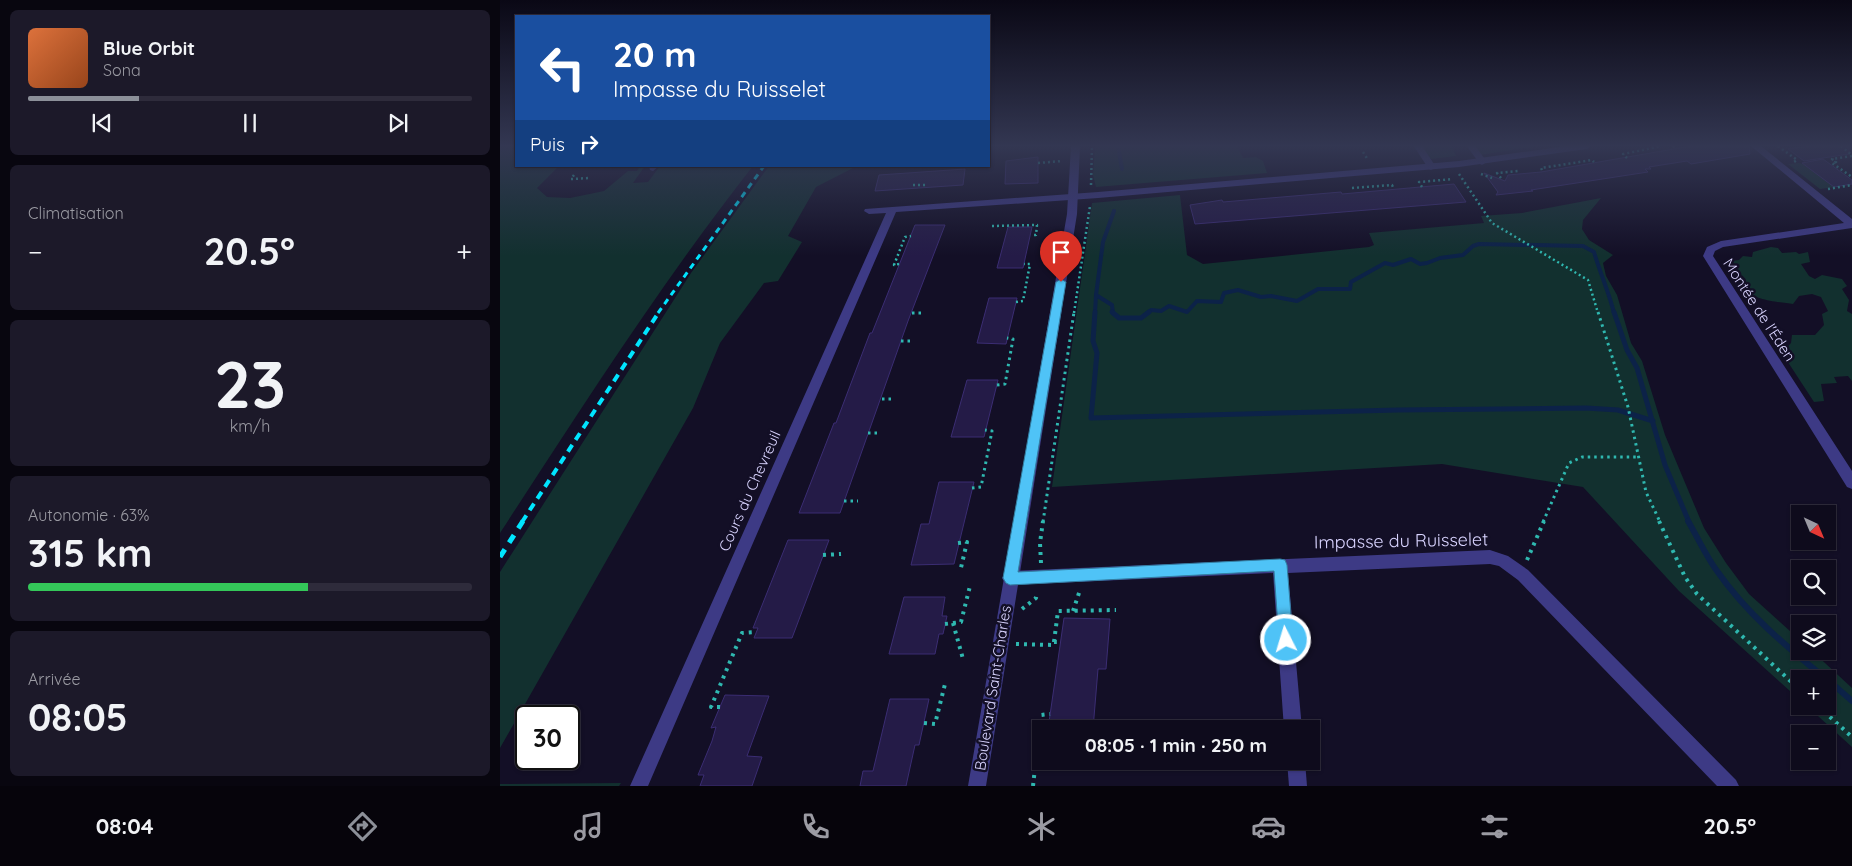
<!DOCTYPE html>
<html lang="fr">
<meta charset="utf-8">
<style>
body{margin:0;font-family:Quicksand,sans-serif;background:#1c1929;color:#f1f3f6;height:100vh;display:flex;flex-direction:column;font-size:19px;white-space:nowrap}
*{box-sizing:border-box;margin:0}
p{font-size:16px;color:#9b9ba3}
.icon{flex:none;width:28px;height:28px;fill:none;stroke:currentColor;stroke-width:2;stroke-linecap:round;stroke-linejoin:round}
.map{position:relative;flex:1;overflow:hidden}
.details{display:flex;flex-direction:column;gap:10px;padding:10px;background:#08060f;width:500px}
.details>*{flex:none}
.banner{position:absolute;left:15px;top:15px;width:475px;height:152px;border-radius:0px;box-shadow:0 1px 4px #0004,0 0 0 1px #2e2b3b;background:#1a4fa0;color:#fff;overflow:hidden}
.needle{width:32px;rotate:136deg}
.buttons{position:absolute;left:1291px;top:505px;display:grid;gap:10px}
.buttons a{display:grid;place-items:center;width:45px;height:45px;border-radius:0px;background:#0e0b1c;box-shadow:0 1px 4px #0004,0 0 0 1px #2e2b3b;font-size:25px}
.speed{position:absolute;left:15px;top:705px;display:flex;gap:10px;font-size:25px;font-weight:700;text-align:center}
.speed>*{display:grid;place-content:center;width:65px;height:65px;border-radius:50%;background:#0e0b1c;box-shadow:0 1px 4px #0004,0 0 0 1px #2e2b3b;line-height:1}
.speed .limit{border:2px solid #111;border-radius:8px;background:#fff;color:#111}
.pin{position:absolute;display:grid;place-items:center;width:42px;height:42px;color:#fff;margin:-51px -21px;border-radius:50% 50% 50% 0;rotate:-45deg;box-shadow:0 0 5px #0007}
.pin .icon{rotate:45deg}
.me{position:absolute;width:55px;margin:-28px;rotate:355deg;stroke-linejoin:round;filter:drop-shadow(0 0 4px #0008)}
.turn{display:flex;align-items:center;gap:18px;height:105px;padding:0 15px;font-size:22px}
.turn .icon{width:65px;height:65px;stroke-width:2.5}
.turn b{display:block;font-size:35px;line-height:42px}
.then{display:flex;align-items:center;height:48px;padding:0 15px;background:#0003;gap:10px;font-size:19px}
.big{font-size:38px;font-weight:800;line-height:1.1}
.details .widget{flex:1;display:flex;flex-direction:column;justify-content:center;gap:8px;min-width:0;padding:0 18px;border-radius:8px;background:#1c1929}
.details .dial{align-items:center;gap:0}
.dial b{font-size:65px;line-height:1}
.song{display:flex;align-items:center;gap:15px}
.cover{width:60px;height:60px;border-radius:8px;background:linear-gradient(135deg,hsl(20 70% 55%),hsl(20 70% 35%))}
.played{height:5px;border-radius:2px;background:linear-gradient(90deg,#8c9099 25%,#2e2b3b 25%)}
.keys{display:flex;justify-content:space-around;direction:ltr}
.heat{display:flex;justify-content:space-between;align-items:center;font-size:28px;direction:ltr}
.charge{height:8px;border-radius:4px;background:linear-gradient(90deg,#34c759 63%,#2e2b3b 0)}
.trip{position:absolute;left:532px;top:720px;width:288px;height:50px;border-radius:0px;background:#0e0b1c;box-shadow:0 1px 4px #0004,0 0 0 1px #2e2b3b;font-weight:800;line-height:50px;text-align:center}
.tab-bar{display:flex;height:80px;justify-content:space-around;align-items:center;background:#06040b;color:#9b9ba3}
.tab-bar .icon{width:35px;height:35px}
.tab-bar .active{color:#8c9099}
.tab-bar b{font-size:22px;color:#f1f3f6}
main{display:flex;flex:1;min-height:0}
.map>svg:first-child{display:block}
.green{fill:#12302f}
.lines{fill:none;stroke-linecap:round;stroke-linejoin:round}
.stream-far2{stroke:#0c2248;stroke-width:4}
.stream-far1{stroke:#0c2248;stroke-width:5}
.stream{stroke:#0c2248;stroke-width:6}
.building{fill:#241b47;stroke:#3b2d73}
.path-far2{stroke:#2fb8b0;stroke-width:2.5;stroke-dasharray:2 3;stroke-linecap:butt}
.path-far1{stroke:#2fb8b0;stroke-width:3;stroke-dasharray:2.5 4;stroke-linecap:butt}
.path{stroke:#2fb8b0;stroke-width:4;stroke-dasharray:3 5;stroke-linecap:butt}
.service{stroke:#3d3a85;stroke-width:7}
.minor{fill:#3d3a85;fill-rule:evenodd}
.tertiary{fill:#3d3a85;fill-rule:evenodd}
.rail-far2{stroke:#00e5ff;stroke-width:3;stroke-dasharray:6 5;stroke-linecap:butt}
.rail-far1{stroke:#00e5ff;stroke-width:4;stroke-dasharray:8 6;stroke-linecap:butt}
.rail{stroke:#00e5ff;stroke-width:5;stroke-dasharray:9 8;stroke-linecap:butt}
.route{fill:#4fc3f7;stroke:#337fa1}
.labels{text-anchor:middle;stroke-width:5;stroke-linejoin:round;paint-order:stroke}
.street-label{font-size:15px;fill:#d9d4ff;stroke:#130f26}
.near-street-label{font-size:18px;fill:#d9d4ff;stroke:#130f26}
</style>
<main>
<section class="details">
<div class="widget">
<div class="song"><i class="cover"></i><div><b>Blue Orbit</b><p>Sona</p></div></div>
<div class="played"></div>
<div class="keys"><svg class="icon" aria-label="previous" viewBox="0 0 24 24"><path d="M18 5L8 12l10 7zM5 5v14"/></svg><svg class="icon" aria-label="pause" viewBox="0 0 24 24"><path d="M8 5v14M16 5v14"/></svg><svg class="icon" aria-label="next" viewBox="0 0 24 24"><path d="M6 5l10 7-10 7zM19 5v14"/></svg></div>
</div>
<div class="widget"><p>Climatisation</p>
<div class="heat"><a>−</a><b class="big">20.5°</b><a>+</a></div>
</div>
<div class="widget dial"><b>23</b><p>km/h</p></div>
<div class="widget"><p>Autonomie · 63%</p><b class="big">315 km</b><div class="charge"></div></div>
<div class="widget"><p>Arrivée</p><b class="big">08:05</b></div>
</section>
<div class="map">
<svg width="1352" height="786" viewBox="0 0 1352 786">
<rect width="100%" height="100%" fill="#130f26"/>
<!-- green -->
<g class="green">
<path d="M0 146H16V166H59L37 188 47 197 70 198 104 191 128 171H137L140 166H145L133 183 148 182 160 166H253C161 283 81 409 0 533Z"/>
<path d="M595 146H737L743 158 756 157 763 161 767 173 596 187 593 175Z"/>
<path d="M922 146H952L956 156 931 159Z"/>
<path d="M975 146H1038L980 155Z"/>
<path d="M1299 163 1303 164 1334 187 1320 189 1288 164Z"/>
<path d="M269 166H357L316 187 288 236 302 242 278 281 264 283 220 343 193 408 0 748V572L191 273Z"/>
<path d="M680 195 687 255 703 264 869 247 874 245 869 233 984 223 981 216 1022 213 1101 198 1083 220 1082 229 1089 240 1113 255 1103 263 1106 276 1117 295 1131 343 1142 361 1165 435 1204 528 1226 563 1249 594 1300 640V651H1312L1352 688V747L1307 706H1328V679H1300V700L1179 591 1083 487 942 464 552 487 592 203Z"/>
<path d="M1271 247 1278 248 1282 253 1296 252 1299 254 1308 252 1310 262 1301 264 1309 276 1315 279 1322 275 1342 279 1347 286 1342 289 1349 300 1347 311 1352 314V381L1348 376 1334 377 1337 383 1321 384 1324 401 1314 402 1282 353 1291 343 1292 335H1315L1324 325 1322 314 1328 311 1321 297 1312 294 1299 296 1293 304C1282 302 1252 301 1248 289 1246 285 1247 282 1245 278L1233 274 1230 261 1239 260 1243 256 1252 257 1253 252Z"/>
<path d="M121 783 119 786H0V784Z"/>
</g>
<g class="lines">
<!-- stream-far2 -->
<g class="stream-far2">
<path d="M618 146 622 169"/>
<path d="M595 313 596 295"/>
<path d="M613 313 612 305 596 295 603 242 614 211"/>
<path d="M647 313 651 310 661 311 669 306 687 312 697 301 721 302 724 293 738 290 761 297 771 296 797 301 818 289H850L851 282 885 263 893 265 911 259 920 264 927 263 940 258 963 255 973 246 979 244 1083 246 1094 252C1100 273 1109 292 1114 313"/>
</g>
<!-- stream-far1 -->
<g class="stream-far1">
<path d="M595 312 593 341 597 353 591 418 898 410 1086 408 1118 410 1153 421"/>
<path d="M612 312 619 318H641L649 312"/>
<path d="M1114 312 1127 350 1137 368 1165 465 1189 522"/>
</g>
<!-- stream -->
<g class="stream">
<path d="M1188 521C1198 538 1206 556 1217 571 1247 614 1286 646 1326 679"/>
<path d="M1328 680 1352 701"/>
</g>
</g>
<!-- building -->
<g class="building">
<path d="M1191 146H1249L1250 154 1191 164 1187 161 1149 167 1151 169H1145L1148 172 1031 190 1033 191 996 195 998 192 984 173 1005 181 1008 175 1041 172Z"/>
<path d="M1310 146H1349V154L1304 161 1288 149Z"/>
<path d="M538 157V183L505 184 506 161Z"/>
<path d="M1323 159 1352 180V184L1334 187 1302 163Z"/>
<path d="M465 169 463 185 375 191 379 175Z"/>
<path d="M954 184 966 202 695 224 690 205 722 200 723 202 841 192 842 194Z"/>
<path d="M415 225H445L408 321 340 513H299L334 423H336L370 333H372Z"/>
<path d="M508 227H532L523 268H497Z"/>
<path d="M489 298H517L506 344 477 343Z"/>
<path d="M467 380H498L484 437H451Z"/>
<path d="M439 482H474L454 564 411 565 421 524H429Z"/>
<path d="M288 540H329L292 638H254L258 628H253Z"/>
<path d="M404 597H445L442 616H447L443 634H439L435 654H389Z"/>
<path d="M564 618 610 619 606 669H598L593 729H548Z"/>
<path d="M225 695 269 696 247 756 262 757 252 786H200L204 775H198L212 741 216 727 211 728Z"/>
<path d="M390 699H429L419 745H415L406 786H360L363 771H373Z"/>
</g>
<g class="lines">
<!-- path-far2 -->
<g class="path-far2">
<path d="M1173 146 1176 148"/>
<path d="M1278 146 1297 160 1294 162"/>
<path d="M1341 146 1352 155"/>
<path d="M863 152 868 160"/>
<path d="M1352 156 1332 159 1336 162 1332 163 1352 177"/>
<path d="M1127 158 1123 154 1162 146"/>
<path d="M538 163 562 161"/>
<path d="M1042 170 1041 168 1092 160 1094 162"/>
<path d="M959 174 992 223 1088 280 1098 313"/>
<path d="M981 174 992 178"/>
<path d="M74 175 71 179 90 178"/>
<path d="M1001 178 997 173 1018 171"/>
<path d="M413 185H426"/>
<path d="M591 185 592 146"/>
<path d="M922 187 919 182 953 179"/>
<path d="M852 188 892 185 894 189"/>
<path d="M1328 189 1352 185"/>
<path d="M492 226 537 225 536 235H532"/>
<path d="M399 264 394 265 405 237 411 236"/>
<path d="M516 302 523 301 530 264H524"/>
<path d="M574 313 590 206"/>
</g>
<!-- path-far1 -->
<g class="path-far1">
<path d="M1098 312 1128 407 1146 492 1160 522"/>
<path d="M412 313H422"/>
<path d="M401 341H412"/>
<path d="M497 385 505 384 513 339 507 338"/>
<path d="M382 399H393"/>
<path d="M368 433H380"/>
<path d="M472 488 481 487 492 431 485 430"/>
<path d="M344 501H358"/>
<path d="M543 522 574 312"/>
<path d="M1043 522 1069 463 1082 457H1137"/>
</g>
<!-- path -->
<g class="path">
<path d="M1159 521 1185 577 1197 594 1300 690"/>
<path d="M458 543 467 542 460 572"/>
<path d="M323 555 341 554"/>
<path d="M1027 560 1044 521"/>
<path d="M541 563 540 543 543 521"/>
<path d="M522 609 536 598 537 592"/>
<path d="M573 611 580 590"/>
<path d="M453 623 463 659"/>
<path d="M445 624 461 622 470 586"/>
<path d="M554 642 558 611 616 610"/>
<path d="M516 644 553 645 554 642H561"/>
<path d="M1318 706 1352 737"/>
<path d="M220 707H211L242 633 256 632"/>
<path d="M424 723 435 724 445 684"/>
<path d="M533 786 541 715 550 714"/>
</g>
<!-- service -->
<g class="service">
<path d="M918 146 931 166"/>
<path d="M971 146 982 161"/>
</g>
<!-- minor -->
<g class="minor">
<path d="M1066 146H1091L1087 149 959 167 598 198 396 212 148 786H130L386 213 369 214 364 211 365 209 598 192 959 161Z"/>
<path d="M1251 146H1261L1352 219V228L1223 247 1215 251 1213 256 1352 471V489L1347 487 1203 256 1207 247 1221 241 1344 223Z"/>
<path d="M149 166H159L153 171 150 170Z"/>
<path d="M990 550 1008 556 1028 570 1236 780 1239 786H1217L1018 580 999 566 990 564 788 573 802 729H784L773 573 510 585 505 583 502 578 505 573 510 571Z"/>
<path d="M787 761H805L807 786H789Z"/>
</g>
<!-- tertiary -->
<path class="tertiary" d="M571 146H580L577 214 486 786H468L567 214Z"/>
<!-- rail-far2 -->
<path class="rail-far2" d="M158 313 264 166"/>
<!-- rail-far1 -->
<path class="rail-far1" d="M22 522 159 312"/>
<!-- rail -->
<path class="rail" d="M0 557 23 521"/>
</g>
<!-- sky -->
<linearGradient id="sky" x2="0" y2="1"><stop stop-color="#0a0815"/><stop offset="0.57" stop-color="#333752"/><stop offset="1" stop-color="#333752" stop-opacity="0"/></linearGradient>
<rect width="1352" height="256" fill="url(#sky)"/>
<!-- route -->
<path class="route" d="M561 279 566 282 518 572 780 559 785 560 787 565 793 640 791 645 786 647 781 645 779 640 774 571 510 585 506 583 503 578 556 282Z"/>
<g class="labels">
<!-- street labels -->
<g class="street-label">
<text transform="translate(1259 310) rotate(57)" y="5">Montée de l'Éden</text>
<text transform="translate(250 491) rotate(-66)" y="5">Cours du Chevreuil</text>
<text transform="translate(493 688) rotate(-81)" y="5">Boulevard Saint-Charles</text>
</g>
<!-- near-street labels -->
<g class="near-street-label">
<text transform="translate(901 541) rotate(-1)" y="6">Impasse du Ruisselet</text>
</g>
</g>
</svg>
<div class="buttons">
<a><svg class="needle" viewBox="-14 -14 28 28"><path d="M0-13l5 13h-10z" fill="#e53935"/><path d="M0 13l5-13h-10z" fill="#9b9ba3"/></svg></a>
<a><svg class="icon" aria-label="search" viewBox="0 0 24 24"><circle cx="10" cy="10" r="6"/><path d="M15 15l6 6"/></svg></a>
<a><svg class="icon" aria-label="layers" viewBox="0 0 24 24"><path d="M12 4l9 5-9 5-9-5zM3 14l9 5 9-5"/></svg></a>
<a>+</a>
<a>−</a>
</div>
<div class="speed"><div class="limit">30</div></div>
<div class="pin" style="left:561px;top:282px;background:#d93025"><svg class="icon" aria-label="arrive" viewBox="0 0 24 24"><path d="M6 21V4h12l-3 4 3 4H6"/></svg></div>
<svg class="me" style="left:786px;top:640px" viewBox="-20 -20 40 40"><circle r="17" fill="#4fc3f7" stroke="#fff" stroke-width="3"/><path d="M0-11L8 9 0 5-8 9z" fill="#fff"/></svg>
<div class="trip">08:05 · 1 min · 250 m</div>
<div class="banner">
<div class="turn"><svg class="icon" aria-label="left" viewBox="0 0 24 24"><path d="M17 20v-9H6M10 6l-5 5 5 5"/></svg><div><b>20 m</b>Impasse du Ruisselet</div></div>
<div class="then">Puis<svg class="icon" aria-label="right" viewBox="0 0 24 24"><path d="M7 20v-9h11M14 6l5 5-5 5"/></svg></div>
</div>
</div>
</main>
<nav class="tab-bar">
<b>08:04</b>
<svg class="icon active" aria-label="directions" viewBox="0 0 24 24"><path d="M12 3l9 9-9 9-9-9zM9 14v-3h6M13 9l2 2-2 2"/></svg>
<svg class="icon" aria-label="music" viewBox="0 0 24 24"><path d="M9 18V5l10-2v13"/><circle cx="6" cy="18" r="3"/><circle cx="16" cy="16" r="3"/></svg>
<svg class="icon" aria-label="phone" viewBox="0 0 24 24"><path d="M5 4h4l2 5-3 2q2 4 5 5l2-3 5 2v4C11 20 4 13 5 4z"/></svg>
<svg class="icon" aria-label="climate" viewBox="0 0 24 24"><path d="M12 3v18M4 7l16 10M4 17L20 7"/></svg>
<svg class="icon" aria-label="car" viewBox="0 0 24 24"><path d="M5 17H2v-5l4-1 3-4h7l3 4 3 1v5h-3M9 17h6M6 11h13"/><circle cx="7" cy="17" r="2"/><circle cx="17" cy="17" r="2"/></svg>
<svg class="icon" aria-label="filters" viewBox="0 0 24 24"><path d="M4 7h16M4 17h16"/><circle cx="9" cy="7" r="2"/><circle cx="15" cy="17" r="2"/></svg>
<b>20.5°</b>
</nav>
